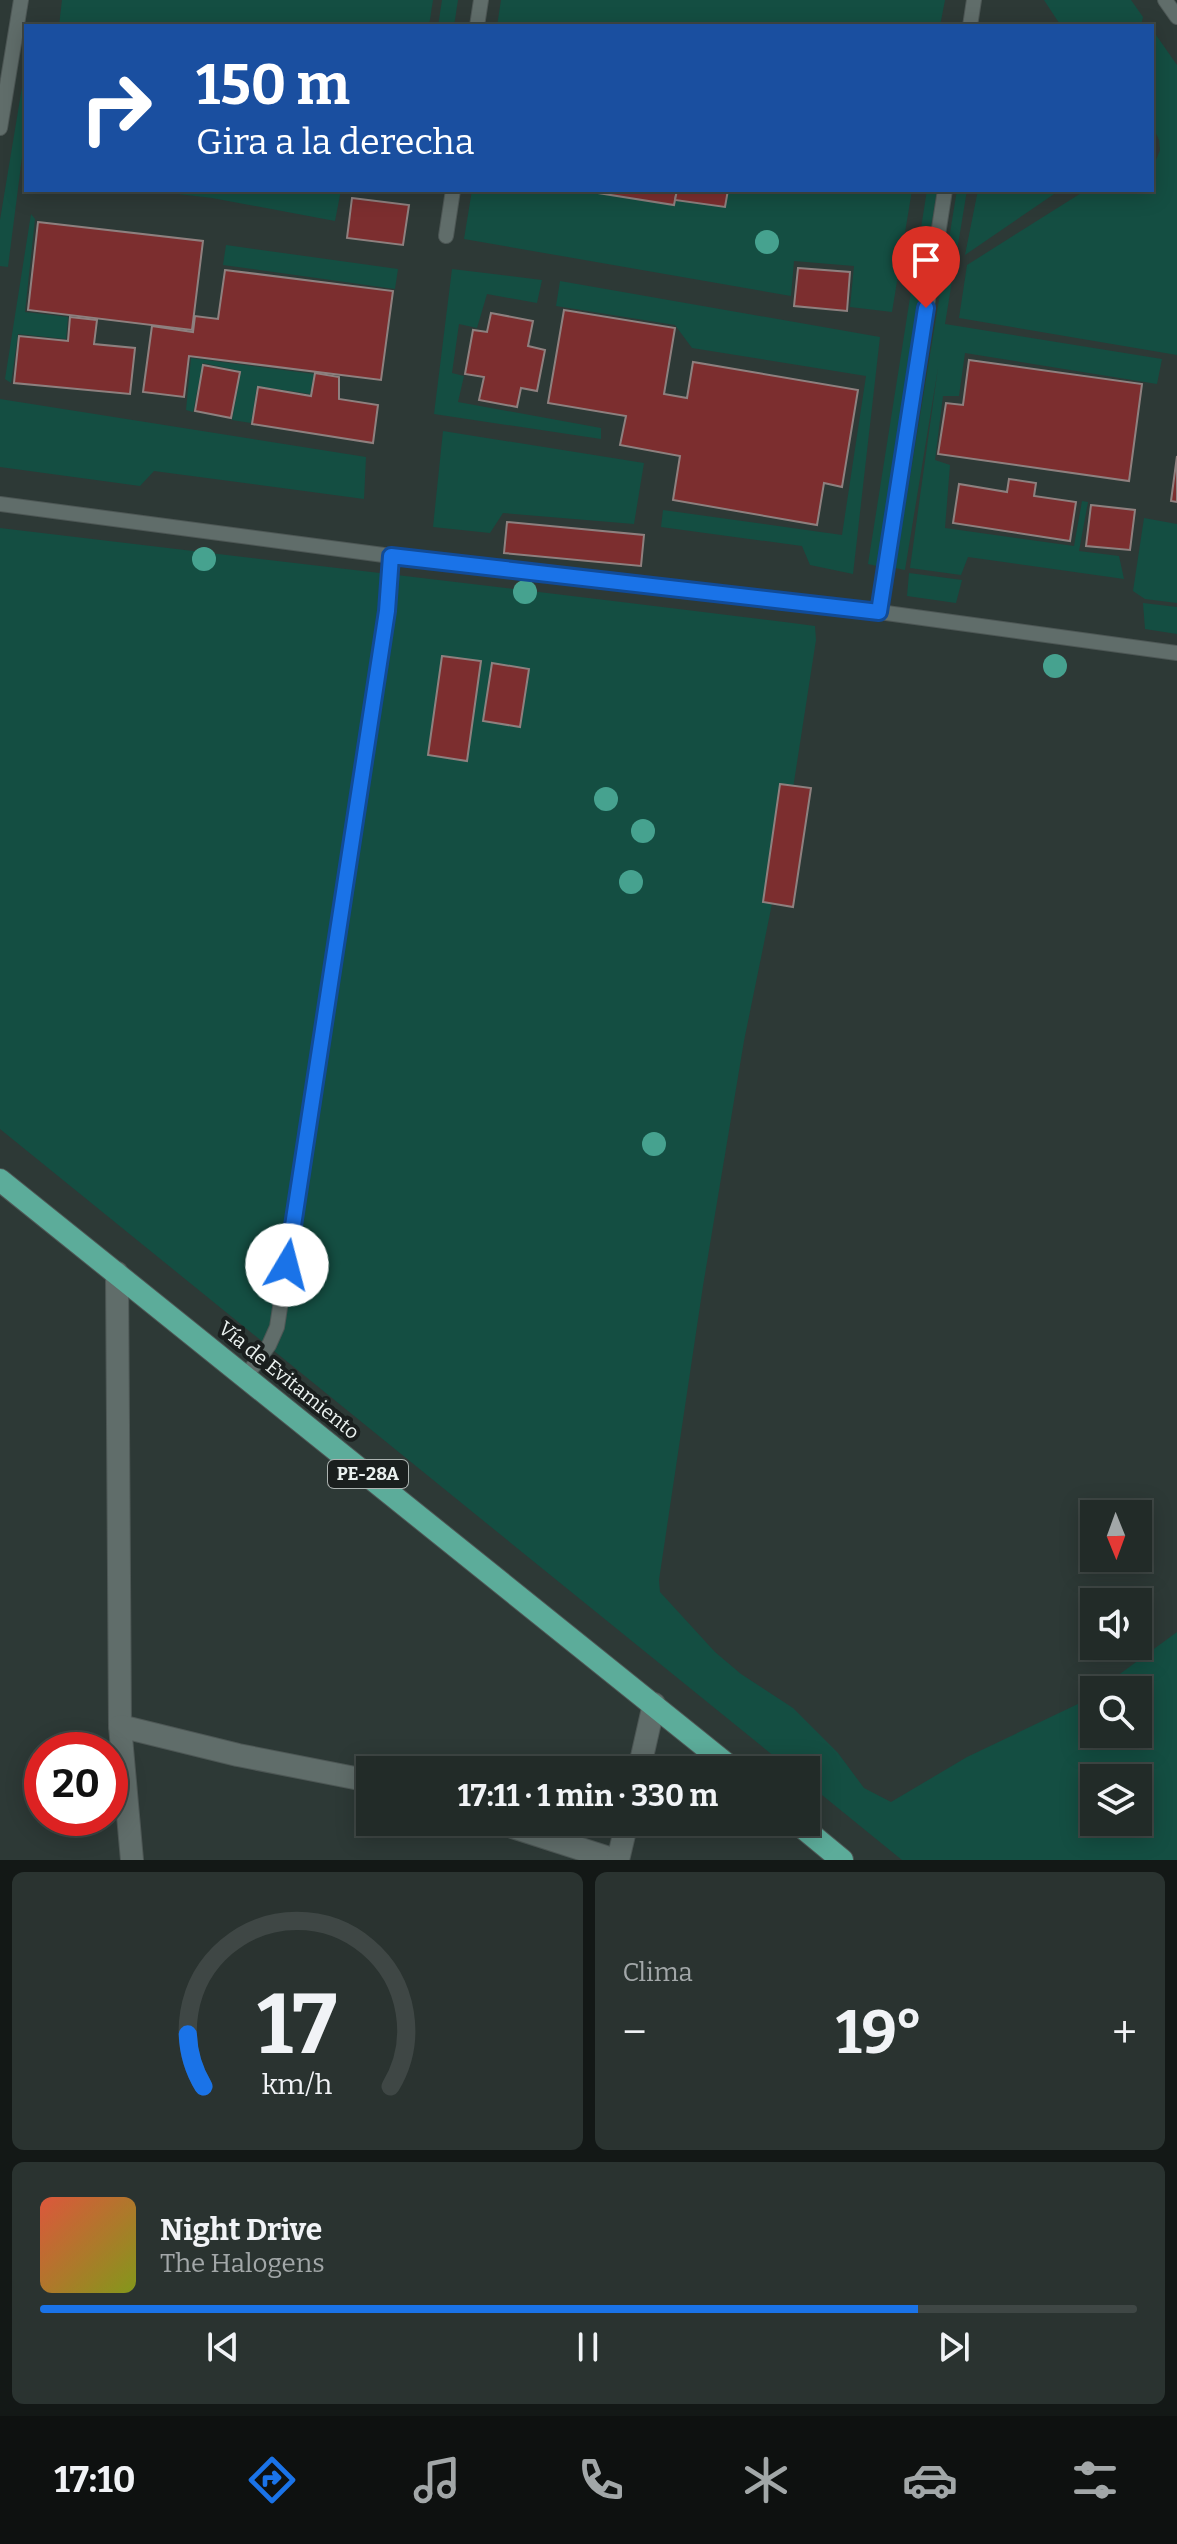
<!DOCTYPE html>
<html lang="es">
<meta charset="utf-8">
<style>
body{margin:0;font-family:Bitter,serif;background:#2a3330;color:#f1f3f6;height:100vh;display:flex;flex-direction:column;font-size:30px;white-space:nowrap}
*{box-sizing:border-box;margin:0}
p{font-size:26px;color:#a2a7a8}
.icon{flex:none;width:44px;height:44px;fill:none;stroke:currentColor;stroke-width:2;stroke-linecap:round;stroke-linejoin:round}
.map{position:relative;height:1860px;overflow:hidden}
.details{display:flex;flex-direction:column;gap:12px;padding:12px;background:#131816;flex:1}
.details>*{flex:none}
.top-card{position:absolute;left:24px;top:24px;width:1130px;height:168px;border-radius:0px;box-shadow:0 4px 20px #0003,0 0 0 2px #3f4745;background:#1a4fa0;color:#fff;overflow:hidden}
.needle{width:52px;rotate:179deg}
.fabs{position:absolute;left:1080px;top:1500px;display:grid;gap:16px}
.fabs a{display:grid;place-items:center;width:72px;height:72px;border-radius:0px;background:#222b28;box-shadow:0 4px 20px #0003,0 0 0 2px #3f4745;font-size:40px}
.speed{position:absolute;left:24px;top:1732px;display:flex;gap:16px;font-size:40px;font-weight:700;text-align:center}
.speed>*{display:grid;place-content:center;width:104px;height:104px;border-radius:50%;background:#222b28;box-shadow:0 4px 20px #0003,0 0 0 2px #3f4745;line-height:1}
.speed .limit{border:12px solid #d22;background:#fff;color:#111}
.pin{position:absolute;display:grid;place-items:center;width:68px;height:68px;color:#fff;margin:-82px -34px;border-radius:50% 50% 50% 0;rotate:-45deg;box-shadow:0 0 8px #0007}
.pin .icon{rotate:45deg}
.me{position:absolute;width:88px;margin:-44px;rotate:8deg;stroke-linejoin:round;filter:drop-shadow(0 0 6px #0008)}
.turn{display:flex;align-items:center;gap:28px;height:168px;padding:0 40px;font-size:36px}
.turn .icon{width:104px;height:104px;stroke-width:2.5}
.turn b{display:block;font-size:56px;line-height:68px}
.big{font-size:60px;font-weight:700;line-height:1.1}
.details .card{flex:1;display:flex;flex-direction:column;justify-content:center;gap:12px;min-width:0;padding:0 28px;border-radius:12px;background:#2a3330}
.details .dial{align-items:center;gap:0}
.dial svg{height:208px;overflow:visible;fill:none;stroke:#3f4745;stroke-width:7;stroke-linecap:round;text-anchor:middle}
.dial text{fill:#f1f3f6;stroke:none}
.song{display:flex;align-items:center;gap:24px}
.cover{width:96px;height:96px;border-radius:12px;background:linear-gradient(135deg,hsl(10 70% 55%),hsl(70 70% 35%))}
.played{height:8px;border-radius:4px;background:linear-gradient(90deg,#1a73e8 80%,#3f4745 80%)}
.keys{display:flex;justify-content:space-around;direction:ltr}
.heat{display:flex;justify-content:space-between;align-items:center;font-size:44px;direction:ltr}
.details .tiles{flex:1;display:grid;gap:12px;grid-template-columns:1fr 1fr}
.card:last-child{grid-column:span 2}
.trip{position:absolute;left:356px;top:1756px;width:464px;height:80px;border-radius:0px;background:#222b28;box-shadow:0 4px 20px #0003,0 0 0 2px #3f4745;font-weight:700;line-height:80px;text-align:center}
.dock{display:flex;height:128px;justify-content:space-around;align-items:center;background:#0e1110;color:#a2a7a8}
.dock .icon{width:56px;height:56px}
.dock .active{color:#1a73e8}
.dock b{font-size:36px;color:#f1f3f6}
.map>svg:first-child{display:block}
.green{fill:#144e42;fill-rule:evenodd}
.building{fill:#7c2e2f;stroke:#8e807f;stroke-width:2}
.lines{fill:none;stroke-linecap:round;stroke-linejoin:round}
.service-casing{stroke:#4d5755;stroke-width:16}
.minor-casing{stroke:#4d5755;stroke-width:24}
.trunk-casing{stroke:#4d5755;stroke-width:24}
.service{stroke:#606d6a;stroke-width:14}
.minor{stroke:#606d6a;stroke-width:22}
.trunk{stroke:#5cac9a;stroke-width:22}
.tree{fill:#46a28f}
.route-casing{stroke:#114b97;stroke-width:20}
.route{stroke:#1a73e8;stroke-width:14}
.labels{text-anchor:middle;stroke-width:8;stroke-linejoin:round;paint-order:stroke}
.shield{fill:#1a1f1e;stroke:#acb3b1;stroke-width:2}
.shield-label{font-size:18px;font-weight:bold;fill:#ebf2f0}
.street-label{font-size:20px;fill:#ebf2f0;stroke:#1a1f1e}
</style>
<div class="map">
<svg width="1177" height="1860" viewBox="0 0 1177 1860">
<rect width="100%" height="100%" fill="#2d3936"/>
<!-- green -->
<g class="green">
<path d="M62 0H433L429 26H59Z"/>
<path d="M442 0H458L454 26H438Z"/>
<path d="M501 0H945L940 26H497Z"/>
<path d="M1044 0H1131L1143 17 1141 26H1061Z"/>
<path d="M1156 35 1177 65V355L959 318 967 265 1086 190H1152V170L1160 150 1159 140 1152 125V54Z"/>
<path d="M26 63V126L8 267 0 266V220Z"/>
<path d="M143 190H341L335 221 212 198Z"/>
<path d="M472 190H912L892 312 850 307 854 266 794 261 791 296 464 239Z"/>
<path d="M927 190H937L877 566 868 564Z"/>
<path d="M957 190H967L945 324 1162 359 1157 384 965 353 959 396H943L935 460 950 465 945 528 1074 546 1082 501 1088 502 1079 551 1119 556 1124 579 968 557 961 575 910 568 938 368 905 570 895 568Z"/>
<path d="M978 190H1060L965 255Z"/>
<path d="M31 214 35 219 25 312 68 317 66 339 18 334 11 383 5 379Z"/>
<path d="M226 245 398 269 395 289 223 265Z"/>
<path d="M452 269 542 280 537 303 487 294 477 328 459 324 452 373 464 376 458 402 601 428V439L434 414Z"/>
<path d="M560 281 880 337 853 574 810 565 802 546 661 527 663 510 842 535 866 376 692 348 675 325 556 306Z"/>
<path d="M191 358 314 374 310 394 257 386 251 423 232 420 241 371 203 363 193 412 186 410Z"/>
<path d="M0 399 366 457 364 499 154 471 140 486 0 467Z"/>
<path d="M443 431 644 463 634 524 503 513 490 533 433 527Z"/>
<path d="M1144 518 1177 524V603L1145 599 1133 591Z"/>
<path d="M0 528C272 561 543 591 815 626L816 640 785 840 744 1041 703 1286 659 1580 660 1592 715 1652 741 1674 793 1708 838 1753 864 1788 891 1802 967 1757 1080 1703 1094 1693V1734H1138V1690H1098L1177 1632V1860H902L806 1782V1770H791L0 1129ZM1094 1778H1138V1822H1094Z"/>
<path d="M909 573 962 580 956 603 907 596Z"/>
<path d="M1143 603 1177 607V634L1145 629Z"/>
</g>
<!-- building -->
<g class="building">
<path d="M579 190H677L674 205Z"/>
<path d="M677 190H728L725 207 675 200Z"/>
<path d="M352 198 409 205 403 245 347 238Z"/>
<path d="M38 222 203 241 192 330 28 310Z"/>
<path d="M798 268 850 272 847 311 794 306Z"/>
<path d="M225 270 393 291 381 380 189 356 184 397 143 392 152 326 193 332 195 316 218 319Z"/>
<path d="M564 310 675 328 664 394 687 398 693 362 858 390 842 487 824 483 817 525 673 500 680 456 620 445 626 416 548 403Z"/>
<path d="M491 313 533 321 528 346 545 350 537 391 521 388 517 407 479 400 484 377 465 374 473 330 487 332Z"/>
<path d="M70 317 97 320 94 344 135 348 130 394 14 383 19 336 68 341Z"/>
<path d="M969 360 1142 384 1129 481 938 454 946 403 963 405Z"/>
<path d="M203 365 240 372 231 418 195 411Z"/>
<path d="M315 373 339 377V399L378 405 373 443 252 424 258 387 311 396Z"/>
<path d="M1177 456V502L1171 501Z"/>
<path d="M1009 479 1036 483 1034 496 1076 502 1070 541 953 523 959 484 1007 492Z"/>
<path d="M1091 505 1135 510 1130 550 1086 546Z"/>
<path d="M507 522 644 535 641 566 504 553Z"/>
<path d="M442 656 481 661 467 761 428 755Z"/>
<path d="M492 663 529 669 520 727 483 721Z"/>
<path d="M780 784 811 788 793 907 763 902Z"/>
</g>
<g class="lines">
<defs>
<g id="service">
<path d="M1165 0 1177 17"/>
<path d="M477 26 481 0"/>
<path d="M970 26 974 0"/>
<path d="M0 128 21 0"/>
<path d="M446 236 453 190"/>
<path d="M0 504 391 556 879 612 1177 653"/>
<path d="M879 612 945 190"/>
<path d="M246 1376 269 1345 277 1327 387 611 391 556"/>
</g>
<g id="minor">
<path d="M117 1273 120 1726 132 1860"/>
<path d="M120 1726 238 1755 370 1781"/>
<path d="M639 1770 654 1704"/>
<path d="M497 1822 615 1860"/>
<path d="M618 1860 627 1822"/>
</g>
<g id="trunk">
<path d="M0 1180 734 1770"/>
<path d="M796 1822 842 1860"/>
</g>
</defs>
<!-- service casing -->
<use href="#service" class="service-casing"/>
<!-- minor casing -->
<use href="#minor" class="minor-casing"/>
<!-- trunk casing -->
<use href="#trunk" class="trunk-casing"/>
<!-- service -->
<use href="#service" class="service"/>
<!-- minor -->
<use href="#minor" class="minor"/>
<!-- trunk -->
<use href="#trunk" class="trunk"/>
</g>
<!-- trees -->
<g class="tree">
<circle cx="767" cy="242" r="12"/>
<circle cx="204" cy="559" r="12"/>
<circle cx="525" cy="592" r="12"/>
<circle cx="1055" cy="666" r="12"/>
<circle cx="606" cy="799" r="12"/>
<circle cx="643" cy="831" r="12"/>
<circle cx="631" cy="882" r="12"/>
<circle cx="654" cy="1144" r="12"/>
</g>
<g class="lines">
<defs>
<path id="route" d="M287 1265 387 611 391 556 879 612 926 308"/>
</defs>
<!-- route casing -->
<use href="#route" class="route-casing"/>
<!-- route -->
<use href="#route" class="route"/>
</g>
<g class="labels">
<!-- shield labels -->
<rect class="shield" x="328" y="1460" width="80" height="28" rx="6"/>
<g class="shield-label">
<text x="368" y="1480">PE-28A</text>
</g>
<!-- street labels -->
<g class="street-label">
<text transform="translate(289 1380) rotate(39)" y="7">Vía de Evitamiento</text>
</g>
</g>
</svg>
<div class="fabs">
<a><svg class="needle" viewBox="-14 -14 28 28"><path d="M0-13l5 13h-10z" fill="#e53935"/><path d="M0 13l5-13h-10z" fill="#a2a7a8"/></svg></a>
<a><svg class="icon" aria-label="sound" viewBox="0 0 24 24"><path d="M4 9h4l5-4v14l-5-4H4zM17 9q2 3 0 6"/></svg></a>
<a><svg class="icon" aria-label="search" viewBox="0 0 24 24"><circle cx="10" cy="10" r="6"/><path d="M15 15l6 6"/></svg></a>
<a><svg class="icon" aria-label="layers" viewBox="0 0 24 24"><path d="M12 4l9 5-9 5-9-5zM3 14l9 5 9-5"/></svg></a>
</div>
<div class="speed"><div class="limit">20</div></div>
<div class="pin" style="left:926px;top:308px;background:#d93025"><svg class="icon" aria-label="arrive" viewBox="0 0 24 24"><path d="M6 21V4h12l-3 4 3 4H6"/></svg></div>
<svg class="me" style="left:287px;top:1265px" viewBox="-20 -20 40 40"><circle r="19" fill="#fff"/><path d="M0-13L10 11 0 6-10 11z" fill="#1a73e8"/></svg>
<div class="trip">17:11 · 1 min · 330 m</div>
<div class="top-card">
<div class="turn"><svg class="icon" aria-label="right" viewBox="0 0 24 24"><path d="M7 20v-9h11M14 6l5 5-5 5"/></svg><div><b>150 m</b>Gira a la derecha</div></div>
</div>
</div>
<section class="details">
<div class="tiles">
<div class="card dial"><svg viewBox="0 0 100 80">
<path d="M14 69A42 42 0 1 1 86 69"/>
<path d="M14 69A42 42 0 0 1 8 49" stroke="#1a73e8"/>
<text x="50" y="56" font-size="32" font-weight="700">17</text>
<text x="50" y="72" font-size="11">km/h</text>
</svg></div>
<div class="card"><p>Clima</p>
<div class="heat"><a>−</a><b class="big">19°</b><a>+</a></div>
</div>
<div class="card">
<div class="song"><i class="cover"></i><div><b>Night Drive</b><p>The Halogens</p></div></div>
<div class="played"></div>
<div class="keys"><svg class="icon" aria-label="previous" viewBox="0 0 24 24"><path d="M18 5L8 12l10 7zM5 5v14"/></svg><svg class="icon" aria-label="pause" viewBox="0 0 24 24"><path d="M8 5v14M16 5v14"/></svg><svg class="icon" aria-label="next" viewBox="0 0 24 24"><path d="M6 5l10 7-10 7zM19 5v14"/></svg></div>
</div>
</div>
</section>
<nav class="dock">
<b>17:10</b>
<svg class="icon active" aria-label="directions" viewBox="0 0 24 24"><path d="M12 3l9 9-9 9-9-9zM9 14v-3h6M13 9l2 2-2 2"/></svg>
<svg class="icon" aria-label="music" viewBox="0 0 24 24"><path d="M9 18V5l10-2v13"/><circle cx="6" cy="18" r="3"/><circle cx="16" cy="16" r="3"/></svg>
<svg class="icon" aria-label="phone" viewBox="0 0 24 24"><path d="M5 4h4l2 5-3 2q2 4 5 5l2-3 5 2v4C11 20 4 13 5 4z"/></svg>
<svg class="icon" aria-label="climate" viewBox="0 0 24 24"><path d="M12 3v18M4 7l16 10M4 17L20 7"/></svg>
<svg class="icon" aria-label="car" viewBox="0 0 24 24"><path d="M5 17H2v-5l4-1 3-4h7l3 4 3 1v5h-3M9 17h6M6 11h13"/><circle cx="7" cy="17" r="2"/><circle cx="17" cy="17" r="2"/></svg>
<svg class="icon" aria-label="filters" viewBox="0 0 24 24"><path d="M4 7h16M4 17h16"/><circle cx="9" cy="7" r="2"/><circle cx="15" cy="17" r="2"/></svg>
</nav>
